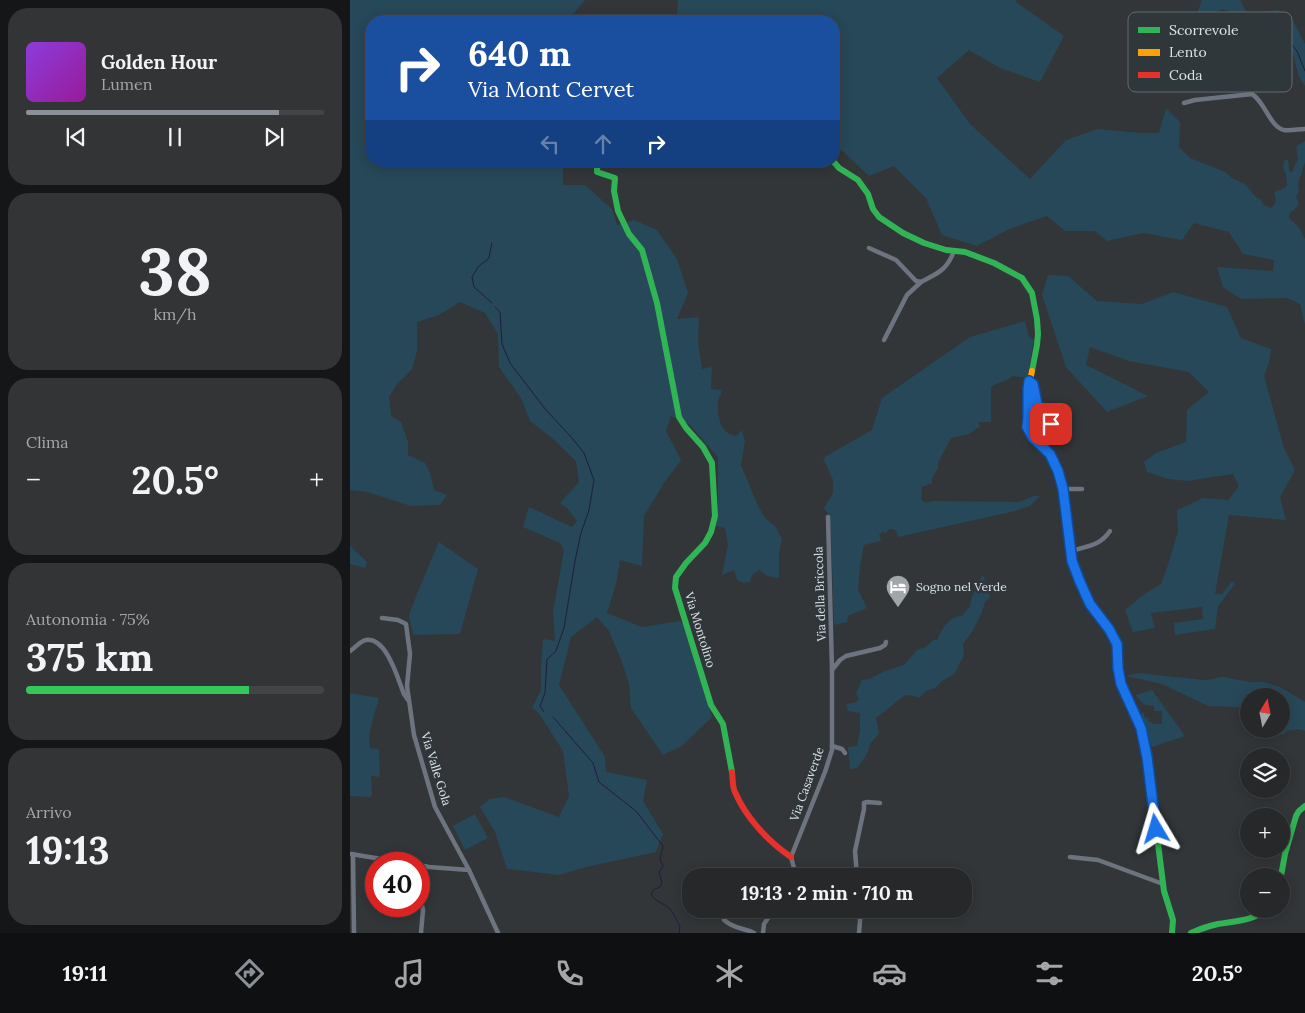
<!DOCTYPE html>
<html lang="it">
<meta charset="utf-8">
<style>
body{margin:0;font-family:Lora,serif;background:#323436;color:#f1f3f6;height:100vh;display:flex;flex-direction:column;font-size:19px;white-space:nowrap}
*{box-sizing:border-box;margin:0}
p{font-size:16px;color:#a4a6a8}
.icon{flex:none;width:28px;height:28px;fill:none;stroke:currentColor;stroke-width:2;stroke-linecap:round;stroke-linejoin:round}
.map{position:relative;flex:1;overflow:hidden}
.drawer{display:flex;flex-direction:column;gap:8px;padding:8px;background:#151617;width:350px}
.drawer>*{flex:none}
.top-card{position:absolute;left:15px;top:15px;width:475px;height:152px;border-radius:20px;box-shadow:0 2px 12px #0003,0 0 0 1px #424447;background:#1a4fa0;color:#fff;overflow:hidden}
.needle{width:32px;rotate:10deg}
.tools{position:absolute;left:890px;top:688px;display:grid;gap:10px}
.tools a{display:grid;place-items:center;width:50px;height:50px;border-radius:50%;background:#26282a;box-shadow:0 2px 12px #0003,0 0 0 1px #424447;font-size:25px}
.speed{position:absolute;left:15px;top:852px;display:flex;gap:10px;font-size:25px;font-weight:700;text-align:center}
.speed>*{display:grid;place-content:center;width:65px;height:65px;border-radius:50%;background:#26282a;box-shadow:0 2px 12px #0003,0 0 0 1px #424447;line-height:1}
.speed .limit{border:8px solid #d22;background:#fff;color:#111}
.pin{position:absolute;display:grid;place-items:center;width:42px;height:42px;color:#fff;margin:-21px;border-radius:10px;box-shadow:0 2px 8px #0006}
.me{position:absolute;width:55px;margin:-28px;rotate:353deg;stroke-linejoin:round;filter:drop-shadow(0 0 4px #0008)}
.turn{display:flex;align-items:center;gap:18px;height:105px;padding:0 20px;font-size:22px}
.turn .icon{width:65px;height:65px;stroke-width:2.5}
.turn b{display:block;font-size:35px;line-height:42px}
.lanes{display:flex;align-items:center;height:48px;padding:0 20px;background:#0003;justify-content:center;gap:25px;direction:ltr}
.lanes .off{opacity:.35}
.big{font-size:38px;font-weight:800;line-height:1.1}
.drawer .card{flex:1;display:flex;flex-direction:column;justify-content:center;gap:8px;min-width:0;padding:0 18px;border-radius:20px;background:#323436}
.drawer .dial{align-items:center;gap:0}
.dial b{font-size:65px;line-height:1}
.song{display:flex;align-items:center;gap:15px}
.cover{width:60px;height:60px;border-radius:8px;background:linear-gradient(135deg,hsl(270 70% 55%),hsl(300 70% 35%))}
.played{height:5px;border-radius:2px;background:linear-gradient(90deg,#8c9099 85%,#424447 85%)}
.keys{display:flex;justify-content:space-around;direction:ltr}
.heat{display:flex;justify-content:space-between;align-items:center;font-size:28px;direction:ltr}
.charge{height:8px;border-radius:4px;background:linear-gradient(90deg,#34c759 75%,#424447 0)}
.trip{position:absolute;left:332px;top:868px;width:290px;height:50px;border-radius:20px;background:#26282a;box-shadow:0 2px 12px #0003,0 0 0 1px #424447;font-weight:800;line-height:50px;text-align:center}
.menu{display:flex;height:80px;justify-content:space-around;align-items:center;background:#0f1011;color:#a4a6a8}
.menu .icon{width:35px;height:35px}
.menu .selected{color:#8c9099}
.menu b{font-size:22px;color:#f1f3f6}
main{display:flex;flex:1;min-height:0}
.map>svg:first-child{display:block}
.green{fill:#274859}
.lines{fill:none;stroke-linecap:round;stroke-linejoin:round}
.stream{stroke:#201d3f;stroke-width:1}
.street{stroke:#6d747f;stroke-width:4.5}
.fast{stroke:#30b455;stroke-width:6}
.slow{stroke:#ff9f0a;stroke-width:6}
.jam{stroke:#e5322d;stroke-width:6}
.route-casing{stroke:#114b97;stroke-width:12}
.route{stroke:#1a73e8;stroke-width:9}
.labels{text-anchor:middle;stroke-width:5;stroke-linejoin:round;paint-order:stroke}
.poi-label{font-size:12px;fill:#dde2e5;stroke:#2f373b;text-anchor:start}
.street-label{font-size:12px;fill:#dde2e5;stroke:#2f373b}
.key{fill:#2f373b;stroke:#636a6e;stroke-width:1}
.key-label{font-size:14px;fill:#dde2e5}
</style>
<main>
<section class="drawer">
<div class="card">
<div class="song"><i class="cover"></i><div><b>Golden Hour</b><p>Lumen</p></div></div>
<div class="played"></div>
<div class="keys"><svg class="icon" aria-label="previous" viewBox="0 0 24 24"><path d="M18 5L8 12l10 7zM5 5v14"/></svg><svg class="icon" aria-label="pause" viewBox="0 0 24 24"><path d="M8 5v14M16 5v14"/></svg><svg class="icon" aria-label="next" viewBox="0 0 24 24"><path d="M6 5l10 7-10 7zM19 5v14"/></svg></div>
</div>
<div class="card dial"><b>38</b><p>km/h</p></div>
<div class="card"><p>Clima</p>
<div class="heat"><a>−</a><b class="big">20.5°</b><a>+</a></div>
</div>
<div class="card"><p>Autonomia · 75%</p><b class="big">375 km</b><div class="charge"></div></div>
<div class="card"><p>Arrivo</p><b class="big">19:13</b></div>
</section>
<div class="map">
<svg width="955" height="933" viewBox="0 0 955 933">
<rect width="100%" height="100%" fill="#323638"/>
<!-- green -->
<g class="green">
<path d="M0 0H235L217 21H21V161H213V185H235L262 209 267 225 284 220 307 230 327 259 338 293 327 319 349 317 348 342 352 369 362 367 361 389 371 390V394C365 401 368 420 373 428 376 433 381 435 386 436L392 430 395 441 391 465 408 506 415 518 425 526 432 539 429 553V578L417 576 409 570 402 575 400 582 394 583 387 580 384 570 372 575 378 545 375 528 366 526 368 506V457L339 424 321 416 316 431 331 460 314 483 294 516 292 566 270 560 266 584 257 613 292 627 330 621 333 624 362 717 332 746 313 755 281 708 279 684 272 662 259 631 247 617 221 637 209 685 255 757 256 772 297 780 293 801 313 834 306 852 236 867 209 875 157 869 145 832 130 807 140 799 154 797 209 817 219 796 213 751 188 712 182 708 191 690V667L193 639 205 641 203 612 214 550 210 543 173 527 179 507 222 527 227 521 217 508 210 503 229 482 226 461 203 439 180 421 171 398 149 367 148 334 135 313 110 302 89 315 67 322V351L62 369 47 384 39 397 41 416 51 422 58 442V455L75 463 80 473 84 490 97 495 90 505 61 506 17 492 0 490Z"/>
<path d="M328 0H667L666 2 714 36 690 82 650 68 619 50 587 78 620 124 680 179 716 140 747 129 791 133H809L816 108 830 122 829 147 840 158 875 172 882 178 895 184 906 197 910 199 914 205 921 208C926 204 927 199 924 193 927 189 935 190 937 185L936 175 933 168 934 161 938 159 939 170 940 172H942L948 159 946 147 950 144 955 141V162L948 184 949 191 946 197 949 203C947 210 938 211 939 218L948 226 955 239V325L950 304 937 298 891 299 873 287 867 267 923 271 924 260 893 254 879 232 844 223 832 240 793 233 757 241 745 231H715L697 216 659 229 627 246 592 235 576 198 544 166 519 176 484 143V21H330L327 13Z"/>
<path d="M852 0H890L897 13 928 10 943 21 955 44V86L949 77 943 54H941L920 73 906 78C904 72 900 66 898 60 895 51 887 0 868 11 862 16 864 26 859 32L851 33 846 28C845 13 848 12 852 0Z"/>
<path d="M698 275 718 276 747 301 792 304 823 292 877 307 891 338 921 349 919 363 914 376 934 448 945 470 930 497 936 520 879 515 865 594H872L882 581 885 584 868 606 865 629 825 635 824 623 853 619 852 607 801 613 805 628 783 632 775 610 796 593 811 584 819 562 828 531 827 510 853 498 878 500 889 486 883 474 837 481 818 479 797 472 794 462 806 453 836 442 837 410 859 392 839 372 779 361 740 347 736 365 798 396 757 412 716 367 692 295Z"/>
<path d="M675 321 679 337 684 340 677 378 663 376C655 382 649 382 641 387V422H628L630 426 619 434 601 438 588 463V468L582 479V483L572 487 571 499 576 503 582 501 669 502 684 496H690L680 506 661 512 548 537 547 532 543 529H539L536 533 533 532 529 535 531 541 514 545 510 567 508 590 517 608 498 616 497 622 484 625 481 534 479 515 474 508 483 493V480L473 458 522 430 532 398 620 337Z"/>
<path d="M89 542 128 569 110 634 63 635 59 615 69 589Z"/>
<path d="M0 546 17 562 15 568 0 564Z"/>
<path d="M633 575 640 597 635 602 632 612 622 632 613 644 614 654 613 659 610 662 606 671 603 675 592 681 585 688 576 691 569 698 564 696 555 695 526 718 529 733 520 744 517 754 507 768 500 769 498 747 507 746 510 731V713L498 711 496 704C501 703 506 704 509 699L506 694 512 680 519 679 535 671 554 665 567 650 576 647 583 640H587C593 629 598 616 612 616L620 606 622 597 625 591 624 588Z"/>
<path d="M788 673 854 680 864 679 869 677H874L899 682H914L932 688 955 702V731L948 729 937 731 934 734 929 735 914 729H931V696H899V717L888 707 858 706 812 684 776 676Z"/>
<path d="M802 690 835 736 802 747 789 720 792 713 794 712V717L798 718 799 722H802L803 724H812V711H804V706C795 706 791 703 786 695Z"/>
<path d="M0 693 29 698C25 714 17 731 20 748L29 749 30 777 21 776 22 792 21 797 0 796Z"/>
<path d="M125 814 138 838 115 850 103 826Z"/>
</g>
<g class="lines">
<!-- stream -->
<g class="stream">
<path d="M938 40 947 51 955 71"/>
<path d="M142 303 124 287 122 277 128 267 139 258 142 243"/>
<path d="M145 307 150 312 152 344 160 363 196 410 222 438 234 453 244 480 239 510 231 533 225 561 214 628 206 651 197 659 195 693 190 706 194 712"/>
<path d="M203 717 243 763 249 782 286 811 313 846 310 859 313 866 309 872 312 882 310 887 303 890 301 895C306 902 313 903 319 908 324 913 327 921 330 927L329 933"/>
</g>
<!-- street -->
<g class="street">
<path d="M834 103 845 100 902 94C915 102 920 127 934 130 941 131 949 129 955 129"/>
<path d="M519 248 546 260 566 281 571 282C588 273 597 270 604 251"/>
<path d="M534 340 557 295 571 282"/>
<path d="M679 381C686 387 684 395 687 403 690 413 702 425 709 431"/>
<path d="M713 489H732"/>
<path d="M478 517 482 670"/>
<path d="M721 551C737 546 750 546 760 531"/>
<path d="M32 618 48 620 56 624 60 654 57 686 64 735 85 807 119 870 148 933"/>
<path d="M0 651C5 648 10 641 16 640 37 637 48 680 54 694L58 700"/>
<path d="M482 746 492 749 495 753"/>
<path d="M1 854 62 864"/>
<path d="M3 854 4 933"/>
<path d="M720 857 748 860 813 884"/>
<path d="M69 865 79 867 119 870"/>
<path d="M442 876 444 868 441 857 475 772 482 750V670L490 660 496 656 530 648 535 645 536 642"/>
<path d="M507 876 505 851 514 809V803L517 802 530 803"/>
<path d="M69 892 73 910 71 933"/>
<path d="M45 906 44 908 46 914"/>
<path d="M62 906H64"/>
<path d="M374 920C386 930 392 927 404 933"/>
<path d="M413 933 414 924 424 909"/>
<path d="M509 933 511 909"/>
</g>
<!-- fast -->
<g class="fast">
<path d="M251 161 247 168V172L265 178 264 191 268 211 279 234 292 250 307 303 329 417 336 428 353 447 362 463 365 516 361 532 355 543 336 563 326 577 325 588 361 705 373 724 382 772"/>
<path d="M483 161 489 168 508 180 518 194 523 209 529 217 553 233 574 243 596 250 615 252 644 263 672 278 682 293 687 319 688 334 687 345 682 371"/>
<path d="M732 586 740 604 759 629 767 644 768 667 771 684 791 728 797 757 814 891 823 920 822 933"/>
<path d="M931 876 935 854 946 816 949 811 955 806"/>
<path d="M841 933C850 929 858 926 868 924 885 921 903 921 917 909"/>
</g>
<!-- slow -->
<path class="slow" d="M682 371 678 389 677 427 683 438 700 454 708 471 713 489 722 561 732 586"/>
<!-- jam -->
<path class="jam" d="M382 772C383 778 382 786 385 792 396 818 418 841 441 857"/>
</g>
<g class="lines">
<defs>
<path id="route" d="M701 424 687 404 683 384 679 381 678 389V418L677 427 683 438 700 454 708 471 713 489 722 561 730 582 740 604 759 629 767 644 768 668 771 684 791 728 797 757 806 829"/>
</defs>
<!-- route casing -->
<use href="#route" class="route-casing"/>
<!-- route -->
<use href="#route" class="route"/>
</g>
<!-- icons -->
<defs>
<symbol id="hotel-pin" viewBox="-11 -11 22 30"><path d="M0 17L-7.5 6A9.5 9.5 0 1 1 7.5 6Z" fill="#a1a6a8" stroke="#2f373b"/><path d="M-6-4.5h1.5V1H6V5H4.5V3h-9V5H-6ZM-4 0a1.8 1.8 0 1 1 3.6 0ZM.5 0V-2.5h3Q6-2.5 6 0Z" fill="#fff"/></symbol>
</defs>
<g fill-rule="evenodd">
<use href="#hotel-pin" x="534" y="573" width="28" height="38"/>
</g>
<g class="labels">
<!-- poi labels -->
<g class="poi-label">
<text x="566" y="591">Sogno nel Verde</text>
</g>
<!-- street labels -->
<g class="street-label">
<text transform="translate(470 594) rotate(-92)" y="4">Via della Briccola</text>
<text transform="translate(350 630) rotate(73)" y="4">Via Montolino</text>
<text transform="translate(86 769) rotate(73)" y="4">Via Valle Gola</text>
<text transform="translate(457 784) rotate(-70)" y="4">Via Casaverde</text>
</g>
</g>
<!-- legend -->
<rect x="778" y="12" width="164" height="80" rx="8" class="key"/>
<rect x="788" y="27" width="22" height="6" fill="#30b455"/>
<rect x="788" y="49" width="22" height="7" fill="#ff9f0a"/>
<rect x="788" y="72" width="22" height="6" fill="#e5322d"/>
<g class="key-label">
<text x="819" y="35">Scorrevole</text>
<text x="819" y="57">Lento</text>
<text x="819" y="80">Coda</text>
</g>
</svg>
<div class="tools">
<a><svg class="needle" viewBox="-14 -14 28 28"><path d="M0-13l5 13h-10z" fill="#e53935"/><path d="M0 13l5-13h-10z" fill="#a4a6a8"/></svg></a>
<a><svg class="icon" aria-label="layers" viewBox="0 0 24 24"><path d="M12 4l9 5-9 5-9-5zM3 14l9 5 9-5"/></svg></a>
<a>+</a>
<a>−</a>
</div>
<div class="speed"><div class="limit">40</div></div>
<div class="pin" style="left:701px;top:424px;background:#d93025"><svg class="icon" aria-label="arrive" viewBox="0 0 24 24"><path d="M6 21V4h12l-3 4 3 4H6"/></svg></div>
<svg class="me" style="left:806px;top:829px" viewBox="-20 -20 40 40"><path d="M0-17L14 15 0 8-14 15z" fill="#1a73e8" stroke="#fff" stroke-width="4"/></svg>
<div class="trip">19:13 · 2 min · 710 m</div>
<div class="top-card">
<div class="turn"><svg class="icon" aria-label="right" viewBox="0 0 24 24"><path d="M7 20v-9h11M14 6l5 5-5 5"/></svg><div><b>640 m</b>Via Mont Cervet</div></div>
<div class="lanes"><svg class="icon off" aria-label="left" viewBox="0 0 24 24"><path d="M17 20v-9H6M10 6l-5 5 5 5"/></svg><svg class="icon off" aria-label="ahead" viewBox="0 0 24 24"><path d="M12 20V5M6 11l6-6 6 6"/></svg><svg class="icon" aria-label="right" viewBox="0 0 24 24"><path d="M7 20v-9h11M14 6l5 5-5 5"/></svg></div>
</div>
</div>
</main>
<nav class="menu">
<b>19:11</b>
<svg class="icon selected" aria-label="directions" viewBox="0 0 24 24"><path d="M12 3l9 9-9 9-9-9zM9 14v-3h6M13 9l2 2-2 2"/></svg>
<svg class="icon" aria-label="music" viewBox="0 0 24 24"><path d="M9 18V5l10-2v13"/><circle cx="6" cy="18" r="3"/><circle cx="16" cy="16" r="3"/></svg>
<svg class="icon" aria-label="phone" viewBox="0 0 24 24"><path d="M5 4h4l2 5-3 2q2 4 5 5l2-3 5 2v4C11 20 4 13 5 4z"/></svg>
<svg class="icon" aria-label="climate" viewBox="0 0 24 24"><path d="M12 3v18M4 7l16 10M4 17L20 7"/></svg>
<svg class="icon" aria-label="car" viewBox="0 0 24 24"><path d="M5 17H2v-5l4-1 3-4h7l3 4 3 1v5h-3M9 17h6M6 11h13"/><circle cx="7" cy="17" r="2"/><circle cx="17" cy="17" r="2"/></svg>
<svg class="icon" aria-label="filters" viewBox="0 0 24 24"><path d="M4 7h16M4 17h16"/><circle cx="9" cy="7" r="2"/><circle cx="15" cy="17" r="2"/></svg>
<b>20.5°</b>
</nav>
